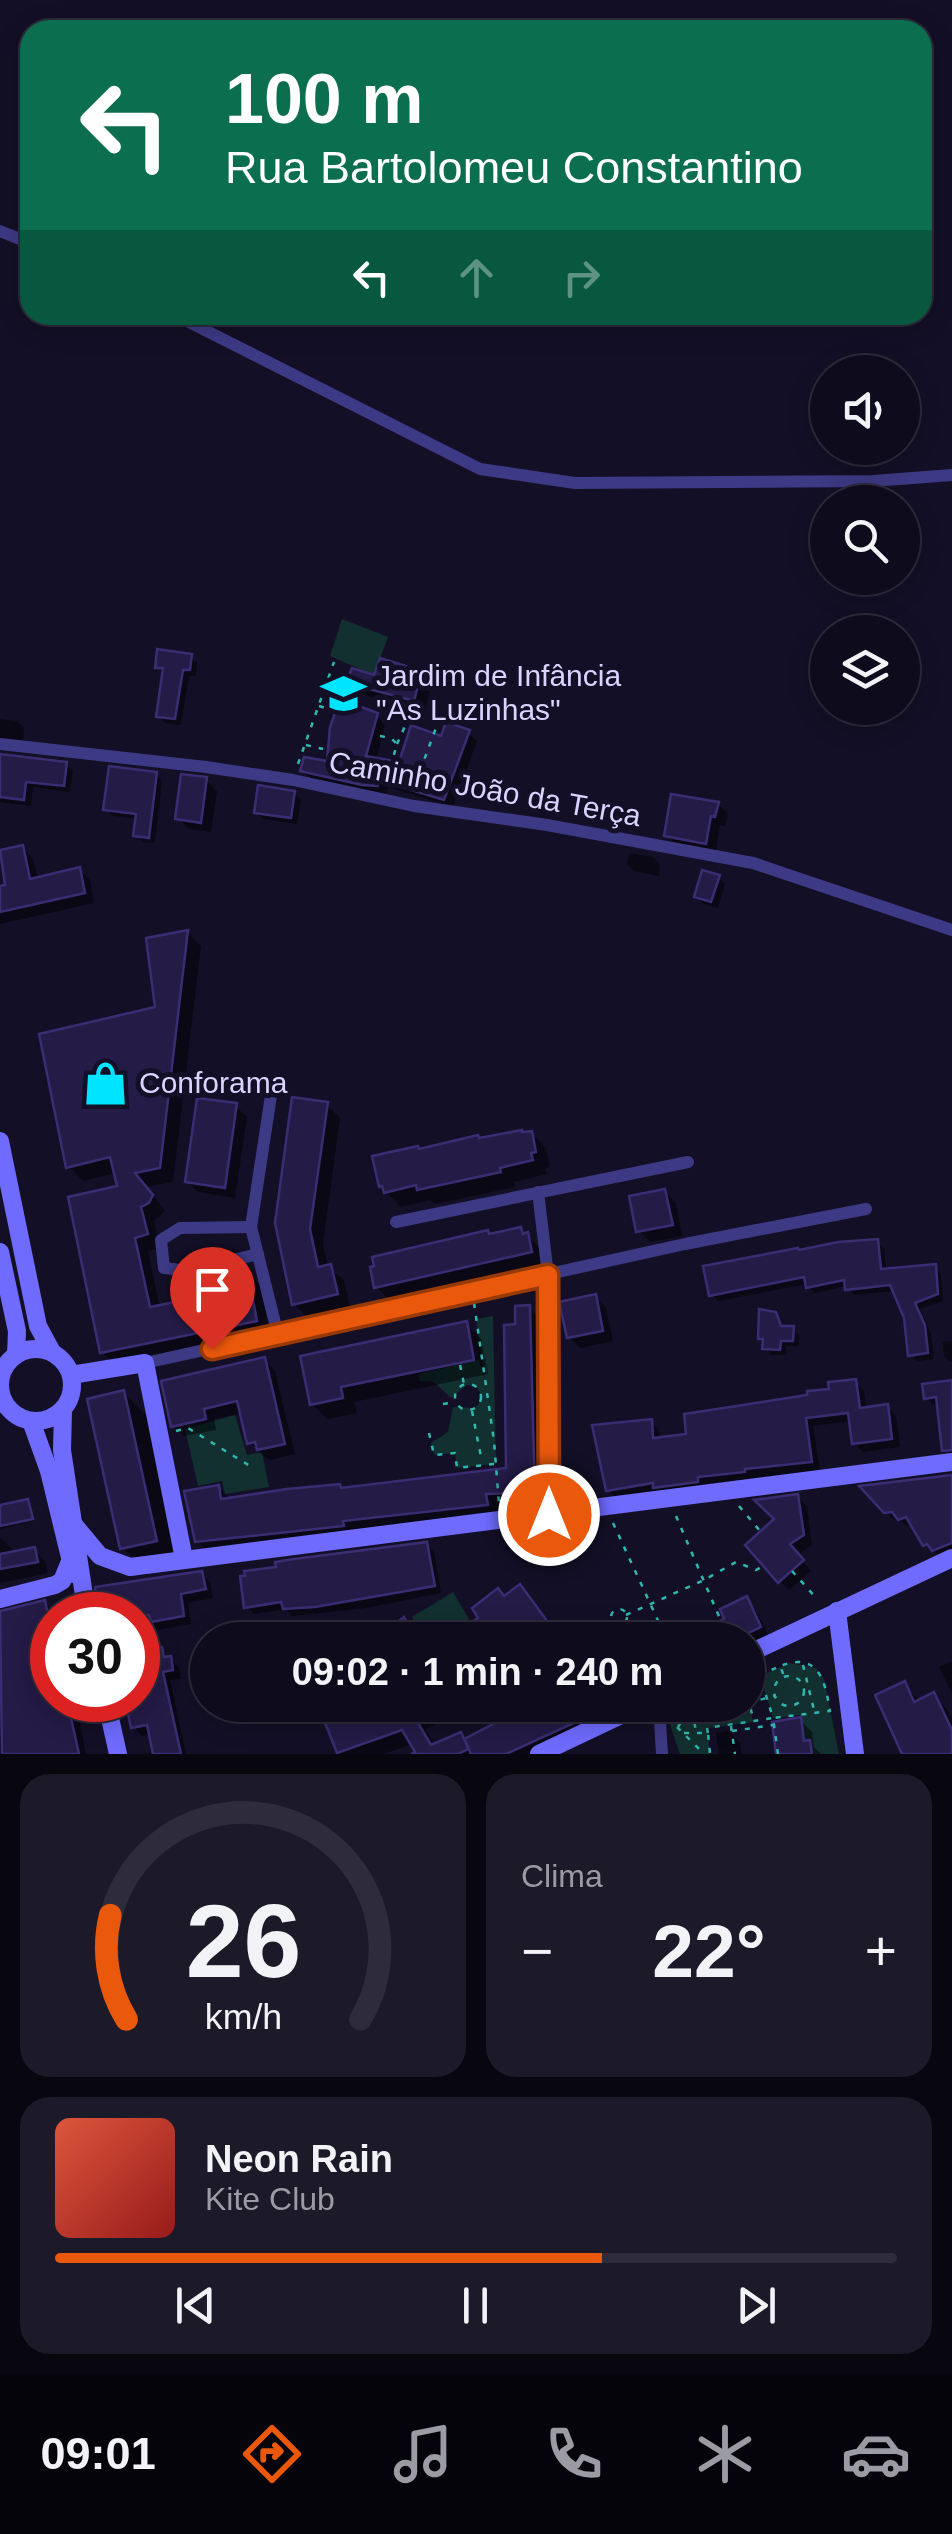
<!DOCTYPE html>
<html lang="pt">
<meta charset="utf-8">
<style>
body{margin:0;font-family:Arial,sans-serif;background:#1c1929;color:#f1f3f6;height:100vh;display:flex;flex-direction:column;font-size:38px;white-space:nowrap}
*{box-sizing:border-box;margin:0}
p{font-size:32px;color:#9b9ba3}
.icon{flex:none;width:55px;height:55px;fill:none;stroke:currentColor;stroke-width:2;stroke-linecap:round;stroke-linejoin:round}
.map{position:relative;height:1754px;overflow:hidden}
.side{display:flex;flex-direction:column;gap:20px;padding:20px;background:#08060f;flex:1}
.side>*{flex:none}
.hud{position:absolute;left:20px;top:20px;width:912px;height:305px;border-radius:30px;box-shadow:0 5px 25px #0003,0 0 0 2px #2e2b3b;background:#0b6e4f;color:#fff;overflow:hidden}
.fabs{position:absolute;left:810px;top:355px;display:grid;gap:20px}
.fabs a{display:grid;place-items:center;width:110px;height:110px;border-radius:50%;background:#0e0b1c;box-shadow:0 5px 25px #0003,0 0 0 2px #2e2b3b;font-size:50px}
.speed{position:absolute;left:30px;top:1592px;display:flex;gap:20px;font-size:50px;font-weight:700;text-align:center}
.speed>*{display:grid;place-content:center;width:130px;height:130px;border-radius:50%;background:#0e0b1c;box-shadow:0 5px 25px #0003,0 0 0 2px #2e2b3b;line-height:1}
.speed .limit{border:15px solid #d22;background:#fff;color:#111}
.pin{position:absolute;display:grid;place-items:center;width:85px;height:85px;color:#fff;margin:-102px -42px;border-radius:50% 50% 50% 0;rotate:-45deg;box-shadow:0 0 10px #0007}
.pin .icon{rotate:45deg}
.me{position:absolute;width:110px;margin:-55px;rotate:0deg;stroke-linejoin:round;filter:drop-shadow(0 0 8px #0008)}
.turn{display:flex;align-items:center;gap:35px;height:210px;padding:0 40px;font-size:45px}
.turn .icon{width:130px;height:130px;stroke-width:2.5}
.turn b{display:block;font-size:70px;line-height:85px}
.lanes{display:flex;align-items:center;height:95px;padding:0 40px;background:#0003;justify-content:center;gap:50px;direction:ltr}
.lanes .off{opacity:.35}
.big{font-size:75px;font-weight:800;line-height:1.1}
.side .card{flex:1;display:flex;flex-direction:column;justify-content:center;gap:15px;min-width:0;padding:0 35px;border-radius:30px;background:#1c1929}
.side .dial{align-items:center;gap:0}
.dial svg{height:260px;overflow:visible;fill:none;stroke:#2e2b3b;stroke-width:7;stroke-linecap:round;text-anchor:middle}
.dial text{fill:#f1f3f6;stroke:none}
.song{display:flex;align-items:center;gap:30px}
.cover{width:120px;height:120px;border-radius:15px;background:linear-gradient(135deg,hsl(10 70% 55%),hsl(0 70% 35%))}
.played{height:10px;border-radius:5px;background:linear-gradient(90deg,#ea580c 65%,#2e2b3b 65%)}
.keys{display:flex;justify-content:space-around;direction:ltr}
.heat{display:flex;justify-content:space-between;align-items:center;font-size:55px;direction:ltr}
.side .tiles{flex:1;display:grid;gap:20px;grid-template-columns:1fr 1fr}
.card:last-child{grid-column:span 2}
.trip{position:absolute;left:190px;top:1622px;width:575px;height:100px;border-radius:50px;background:#0e0b1c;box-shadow:0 5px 25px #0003,0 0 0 2px #2e2b3b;font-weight:800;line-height:100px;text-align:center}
.tab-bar{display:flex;height:160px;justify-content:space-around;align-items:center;background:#06040b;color:#9b9ba3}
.tab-bar .icon{width:70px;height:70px}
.tab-bar .on{color:#ea580c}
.tab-bar b{font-size:45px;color:#f1f3f6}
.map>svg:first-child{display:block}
.green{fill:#12302f}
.shadow{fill:#0007}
.building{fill:#241b47;stroke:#3b2d73;stroke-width:2.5}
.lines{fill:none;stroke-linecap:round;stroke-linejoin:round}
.path{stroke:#2fb8b0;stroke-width:2.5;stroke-dasharray:5 8;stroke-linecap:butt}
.street{stroke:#3d3a85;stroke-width:12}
.secondary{stroke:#6f6bff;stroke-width:18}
.route-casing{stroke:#983908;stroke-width:25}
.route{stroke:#ea580c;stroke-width:18}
.labels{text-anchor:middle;stroke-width:10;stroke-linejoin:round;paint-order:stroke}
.poi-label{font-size:30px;fill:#d9d4ff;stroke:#130f26;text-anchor:start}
.street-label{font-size:30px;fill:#d9d4ff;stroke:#130f26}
</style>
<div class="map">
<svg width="952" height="1754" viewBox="0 0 952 1754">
<rect width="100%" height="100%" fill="#130f26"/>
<!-- green -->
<g class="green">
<path d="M342 619 388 637 374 675 330 656Z"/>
<path d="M493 1316 496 1464 457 1468 455 1453 434 1455 431 1443 448 1432 453 1407 475 1408 480 1402V1392L475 1386 467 1385 451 1398 434 1382 420 1381 419 1374 479 1360 485 1379 476 1319Z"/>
<path d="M235 1415 247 1455 262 1452 269 1487 225 1494 222 1481 198 1486 185 1429Z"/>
<path d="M453 1592 469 1619 433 1640H426L412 1617Z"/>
<path d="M790 1663 816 1668 824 1679 839 1754H812L810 1740 804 1741 800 1715 773 1718 760 1676Z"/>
<path d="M748 1696 753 1722 708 1728 710 1754H680L668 1719 697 1705H748Z"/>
</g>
<!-- shadow -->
<g class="shadow">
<path d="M190 656 197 664 196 676H189L181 725 165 723 158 716 165 674 158 667Z"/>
<path d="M420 674 431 685 425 711 360 694 349 683Z"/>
<path d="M376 715 385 724 376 760 400 765 442 739 468 733 477 741 453 807 388 787 387 793H373L312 779 303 771 329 764Z"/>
<path d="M0 719 17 721 24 728 23 742 0 745Z"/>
<path d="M0 757 66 764 73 771 70 792 33 787 31 806 0 802Z"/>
<path d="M155 774 162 781 155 843 143 842 136 835 138 819 113 816 106 809Z"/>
<path d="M206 780 217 791 211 832 189 829 178 818Z"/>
<path d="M294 793 301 800 297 824 263 819 256 812Z"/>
<path d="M718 804 728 814 725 826 720 825 716 853 677 845 667 836Z"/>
<path d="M23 848 33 859 38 880 80 870 90 880 94 903 0 924V888L8 887Z"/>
<path d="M629 853 653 857 660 864 659 876 634 871 627 864Z"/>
<path d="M718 877 725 884 718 908 704 904 697 897Z"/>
<path d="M187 932 201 946 173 1182 146 1187 165 1211 154 1221 160 1248 148 1251 160 1308 218 1296 247 1272 261 1286 270 1335 116 1365 102 1352 120 1188 116 1173 83 1181 69 1167 158 1008Z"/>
<path d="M327 1105 340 1118 323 1244 328 1267 344 1280 350 1307 307 1317 294 1304Z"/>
<path d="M235 1106 247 1117 235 1198 198 1192 187 1181Z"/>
<path d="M531 1133 546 1148 550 1167 545 1168 547 1174 514 1182 515 1187 435 1204 430 1200 401 1207 381 1186 420 1151Z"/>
<path d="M665 1192 676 1203 682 1236 650 1242 639 1231Z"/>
<path d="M520 1229 542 1250 546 1267 392 1302 376 1287 490 1236Z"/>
<path d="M877 1242 884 1249 886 1271 935 1267 941 1274 943 1301 920 1309 931 1334 934 1359 917 1361 911 1355 906 1317 895 1291 854 1295 847 1286 814 1293 807 1284 718 1301 711 1294Z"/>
<path d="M595 1297 606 1308 613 1341 580 1348 569 1337Z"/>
<path d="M529 1308 542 1321 547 1510H537L532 1505 498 1507 500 1518 210 1554 197 1541 218 1487 231 1500 343 1491 509 1470Z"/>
<path d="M775 1315 784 1329H792L799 1335V1346H786V1355H771L761 1338Z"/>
<path d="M466 1324 481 1339 488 1374 354 1402 357 1413 327 1419 312 1404 303 1358Z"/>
<path d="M952 1341V1361H950L944 1356 943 1342Z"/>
<path d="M264 1360 275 1371 295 1454 270 1460 261 1454 250 1442 242 1413 214 1419 216 1430 184 1436 173 1425Z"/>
<path d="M855 1382 864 1391 866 1409 887 1407 896 1416 900 1447 863 1452 854 1443 852 1421 813 1426 820 1470 617 1499 608 1490 651 1421 659 1430 660 1440 689 1436Z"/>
<path d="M952 1383V1451L951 1452 944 1445 939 1404 933 1405 926 1398Z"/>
<path d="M124 1393 146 1415 178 1562 145 1570 122 1547Z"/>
<path d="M952 1477V1551L941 1556 925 1544 913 1523 906 1526 899 1518 893 1519 864 1488Z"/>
<path d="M797 1497 807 1506 812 1545 797 1555 811 1571 789 1590 748 1546Z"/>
<path d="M28 1502 34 1521 0 1529V1508Z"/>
<path d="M0 1538 16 1553 34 1550 45 1561 48 1573 0 1583Z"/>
<path d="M426 1544 434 1552 441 1593 366 1608 292 1616 286 1609 254 1614 247 1606Z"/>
<path d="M202 1574 210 1582 213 1598 188 1603 191 1624 142 1633 145 1653 162 1650 179 1668 181 1679 170 1680 186 1754H144L155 1752 152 1734 142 1736 134 1727 128 1700H138V1615H102Z"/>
<path d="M746 1599 755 1609 769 1636 748 1647V1640H727L728 1621Z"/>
<path d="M44 1603 56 1615H52V1700H75L86 1754H0V1613Z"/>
<path d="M952 1661V1693L939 1667Z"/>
<path d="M904 1684 920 1702 934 1696 947 1709 952 1720V1754H905Z"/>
<path d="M305 1705H361L364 1715 385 1705H490L470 1717 462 1708 426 1730 435 1746 465 1742 532 1705H638L548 1754H418L412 1744 384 1754H341L321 1706 309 1710Z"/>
<path d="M800 1720 812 1732 814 1747 821 1754H779Z"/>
<path d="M728 1731 740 1743 742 1754H719L716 1733Z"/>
</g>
<!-- building -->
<g class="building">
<path d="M157 649 192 654 190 670H183L175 719 156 717 163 668H155Z"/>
<path d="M380 658 422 671 414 701 346 683 352 668 374 675Z"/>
<path d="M340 699 378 713 366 756 399 762 411 725 441 736 446 722 470 730 444 800 379 780 378 786 362 785 300 771 304 757 327 761 330 727Z"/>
<path d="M0 754 67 762 64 786 26 782 24 800 0 797Z"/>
<path d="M109 766 157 772 149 838 133 836 136 814 103 810Z"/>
<path d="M181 774 207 777 201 823 175 819Z"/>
<path d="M258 785 295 791 291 818 254 813Z"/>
<path d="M671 794 719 802 715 817 711 816 706 844 664 836Z"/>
<path d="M23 845 30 879 80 867 85 893 0 912V886L5 885 0 850Z"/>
<path d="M702 870 720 875 711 902 694 897Z"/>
<path d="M188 930 160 1168 135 1173 153 1195 149 1203 141 1207 148 1234 135 1238 150 1307 215 1294 212 1276 247 1269 257 1321 100 1353 68 1197 117 1186 110 1157 66 1168 39 1034 155 1007 146 938Z"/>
<path d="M292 1097 328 1102 310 1229 318 1267 331 1264 338 1294 292 1305 275 1223Z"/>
<path d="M197 1098 237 1103 225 1188 185 1182Z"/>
<path d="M522 1130V1132L532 1131 536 1152 531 1153 533 1160 500 1168 501 1172 417 1190 416 1185 384 1193 382 1186 379 1187 372 1156 418 1146 419 1149 478 1135 479 1138Z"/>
<path d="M665 1189 673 1225 636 1232 629 1196Z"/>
<path d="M521 1227 523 1234 528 1232 532 1252 374 1288 370 1267 374 1266 372 1257 488 1230 489 1234Z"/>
<path d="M878 1239 881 1269 936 1264 938 1294 915 1303 925 1325 928 1353 908 1356 904 1318 890 1285 845 1290 844 1280 806 1288 804 1277 709 1296 703 1266 798 1248 799 1250 838 1242Z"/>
<path d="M596 1294 603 1331 567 1338 559 1302Z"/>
<path d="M530 1305 535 1498 521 1497V1493L486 1494 488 1505 343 1521 344 1526 195 1542 184 1491 219 1485 221 1499 287 1489 340 1484 341 1488 506 1468 504 1325 515 1324V1306Z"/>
<path d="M759 1309 776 1312 781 1326H794L793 1341H781L780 1350 762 1349 763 1339H758Z"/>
<path d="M467 1321 474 1360 341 1387 343 1398 310 1405 300 1356Z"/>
<path d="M265 1357 285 1444 257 1450 255 1442 247 1444 237 1401 204 1409 206 1419 171 1427 161 1381Z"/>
<path d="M856 1379 860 1408 888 1404 892 1439 852 1444 848 1413 806 1418 812 1462 745 1469V1472L698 1477V1482L653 1488V1483L606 1491 592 1425 652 1419 653 1438 686 1434 684 1414 807 1395V1391L829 1389 828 1382Z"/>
<path d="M952 1380V1450L942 1451 936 1397 924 1399 922 1384Z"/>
<path d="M124 1390 157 1541 120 1549 87 1399Z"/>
<path d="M952 1475V1543L932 1551 927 1544 923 1546 906 1517 898 1520 892 1512 884 1513 859 1486Z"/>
<path d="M798 1494 804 1535 790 1544 804 1560 778 1583 745 1545 774 1519 754 1500Z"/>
<path d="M28 1499 33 1519 0 1526V1505Z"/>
<path d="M427 1542 435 1586 315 1607 283 1609 281 1602 244 1608 240 1576H245L244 1571 276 1567 275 1562 294 1559Z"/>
<path d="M35 1547 38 1562 0 1569V1554Z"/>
<path d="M202 1571 206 1589 181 1594 184 1616 151 1622 149 1615H99L95 1587Z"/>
<path d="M520 1584 561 1640H442L478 1618 472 1608 498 1588 504 1596Z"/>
<path d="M747 1596 761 1627 734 1640H724L716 1623 724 1619 720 1609Z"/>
<path d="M45 1600 52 1634V1700H67L79 1754H2L0 1611Z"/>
<path d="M404 1617 416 1640H371L365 1633 377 1623 388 1630Z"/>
<path d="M162 1647 164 1657 171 1656 173 1670 163 1672 181 1754H153L147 1725 131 1728 125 1700H138V1651Z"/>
<path d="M905 1681 914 1702 934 1692 952 1730V1754H902L875 1695Z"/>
<path d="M318 1705H354L358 1715 380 1705H432L414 1716 431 1745 461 1732 464 1739 530 1705H613L506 1754H471L465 1740 468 1749 458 1754H411L415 1752 402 1730 337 1753Z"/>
<path d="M801 1717 804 1741 810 1740 812 1754H776L772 1722Z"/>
</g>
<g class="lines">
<!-- path -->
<g class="path">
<path d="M319 706 332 710"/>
<path d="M380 736 391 738 397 744 386 783"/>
<path d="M397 744 409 717 431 719 437 725 413 790"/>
<path d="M306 745 323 749"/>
<path d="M298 764 334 662"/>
<path d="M474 1303 494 1441 499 1504"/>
<path d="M460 1365 464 1384"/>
<circle cx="468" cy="1397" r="13"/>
<path d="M443 1404 455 1402"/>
<path d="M472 1411 482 1462"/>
<path d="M176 1431 188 1428 250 1466"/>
<path d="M429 1433 434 1455 455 1453 457 1468 494 1464"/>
<path d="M739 1506 760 1531"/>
<path d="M676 1516 721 1621"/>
<path d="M613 1523 667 1640"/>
<path d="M792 1571 817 1599"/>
<circle cx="619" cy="1617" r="8"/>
<path d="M626 1615 704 1580 736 1562 756 1570 763 1566"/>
<path d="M803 1665 814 1710"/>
<circle cx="789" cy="1691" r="15"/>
<path d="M748 1681 780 1666 784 1676"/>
<path d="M748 1696 753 1719"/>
<path d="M748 1703 774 1696"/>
<path d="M704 1705 707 1727"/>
<path d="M692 1710 696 1731"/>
<path d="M676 1715 697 1705"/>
<path d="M673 1722 740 1705"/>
<path d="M731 1726 735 1754"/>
<path d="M677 1727 704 1754"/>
<path d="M678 1727 690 1708"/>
<path d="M732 1731 773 1725"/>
<path d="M684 1733H708L710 1754"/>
<path d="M708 1733 707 1728 773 1718 760 1676"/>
<path d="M778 1754 773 1718 830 1711C825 1681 819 1651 780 1666"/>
</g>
<!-- street -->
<g class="street">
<path d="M0 231 30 243"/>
<path d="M175 315 480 469 575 483 873 481 952 475"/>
<path d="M0 744 206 767 293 780 414 806 547 825 753 863 952 930"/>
<path d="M272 1089 251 1227 278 1335"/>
<path d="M538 1192 548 1275 549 1515"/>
<path d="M396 1222 688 1162"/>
<path d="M251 1227 180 1228 161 1240 164 1268 189 1271 258 1254"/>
<path d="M145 1363 685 1244 866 1209"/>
<path d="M659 1705 662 1754"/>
</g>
<!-- secondary -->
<g class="secondary">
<path d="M0 1141 38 1326 52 1352"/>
<path d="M0 1252 17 1331 16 1355"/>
<circle cx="36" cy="1385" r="36"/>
<path d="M71 1375 145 1363 184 1559"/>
<path d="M63 1410 62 1450 87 1615"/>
<path d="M31 1421 49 1471 74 1574"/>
<path d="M75 1526 100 1556 130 1567 952 1462"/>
<path d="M0 1599 55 1585 62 1581 69 1564"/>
<path d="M837 1611 855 1754"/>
<path d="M748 1654 952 1558"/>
<path d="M106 1700 118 1754"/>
<path d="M539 1754 642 1705"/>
</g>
</g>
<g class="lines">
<defs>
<path id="route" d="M212 1349 548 1275 549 1515"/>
</defs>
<!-- route casing -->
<use href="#route" class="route-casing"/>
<!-- route -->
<use href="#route" class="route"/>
</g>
<!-- icons -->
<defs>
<symbol id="school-bare" viewBox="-9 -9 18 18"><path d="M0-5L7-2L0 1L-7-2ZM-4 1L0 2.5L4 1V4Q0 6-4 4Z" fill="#00e5ff" stroke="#130f26" stroke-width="2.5" paint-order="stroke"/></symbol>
<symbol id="shop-bare" viewBox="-9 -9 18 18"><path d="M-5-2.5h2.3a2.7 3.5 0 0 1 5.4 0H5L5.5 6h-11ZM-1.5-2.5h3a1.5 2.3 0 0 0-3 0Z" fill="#00e5ff" stroke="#130f26" stroke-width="2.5" paint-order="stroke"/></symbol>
</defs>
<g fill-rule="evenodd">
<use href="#school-bare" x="312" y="662" width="63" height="63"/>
<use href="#shop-bare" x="74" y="1052" width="63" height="63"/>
</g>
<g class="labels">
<!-- poi labels -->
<g class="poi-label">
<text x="376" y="686">Jardim de Infância<tspan x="376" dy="34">"As Luzinhas"</tspan></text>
<text x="139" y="1093">Conforama</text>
</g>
<!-- street labels -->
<g class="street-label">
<text transform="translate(485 789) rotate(10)" y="10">Caminho João da Terça</text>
</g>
</g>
</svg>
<div class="fabs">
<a><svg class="icon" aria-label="sound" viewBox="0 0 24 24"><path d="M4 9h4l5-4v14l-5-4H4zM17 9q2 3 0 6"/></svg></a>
<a><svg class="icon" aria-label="search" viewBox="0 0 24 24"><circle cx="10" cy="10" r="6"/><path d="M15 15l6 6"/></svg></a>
<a><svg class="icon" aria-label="layers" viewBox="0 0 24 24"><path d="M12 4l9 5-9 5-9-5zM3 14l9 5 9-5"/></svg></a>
</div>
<div class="speed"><div class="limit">30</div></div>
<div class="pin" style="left:212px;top:1349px;background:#d93025"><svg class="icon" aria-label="arrive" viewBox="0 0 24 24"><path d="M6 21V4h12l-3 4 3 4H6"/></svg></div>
<svg class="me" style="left:549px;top:1515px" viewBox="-20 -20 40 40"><circle r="17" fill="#ea580c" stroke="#fff" stroke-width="3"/><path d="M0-11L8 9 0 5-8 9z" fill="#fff"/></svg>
<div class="trip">09:02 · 1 min · 240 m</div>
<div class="hud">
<div class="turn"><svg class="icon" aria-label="left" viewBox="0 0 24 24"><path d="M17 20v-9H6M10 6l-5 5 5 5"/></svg><div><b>100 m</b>Rua Bartolomeu Constantino</div></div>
<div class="lanes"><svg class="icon" aria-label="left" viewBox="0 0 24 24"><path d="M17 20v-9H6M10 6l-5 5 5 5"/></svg><svg class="icon off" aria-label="ahead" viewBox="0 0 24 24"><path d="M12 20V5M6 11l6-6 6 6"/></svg><svg class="icon off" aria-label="right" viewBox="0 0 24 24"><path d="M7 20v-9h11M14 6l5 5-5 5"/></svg></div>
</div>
</div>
<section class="side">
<div class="tiles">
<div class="card dial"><svg viewBox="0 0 100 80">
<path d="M14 69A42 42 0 1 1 86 69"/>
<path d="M14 69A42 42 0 0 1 9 37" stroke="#ea580c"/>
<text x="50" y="56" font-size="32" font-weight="700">26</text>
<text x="50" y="72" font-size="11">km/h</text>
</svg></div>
<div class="card"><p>Clima</p>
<div class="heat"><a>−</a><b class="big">22°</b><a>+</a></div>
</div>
<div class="card">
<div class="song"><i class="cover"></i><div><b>Neon Rain</b><p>Kite Club</p></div></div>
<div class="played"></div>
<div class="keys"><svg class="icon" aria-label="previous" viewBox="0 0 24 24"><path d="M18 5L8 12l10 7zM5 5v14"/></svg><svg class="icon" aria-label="pause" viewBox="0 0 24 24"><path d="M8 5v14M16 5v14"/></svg><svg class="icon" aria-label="next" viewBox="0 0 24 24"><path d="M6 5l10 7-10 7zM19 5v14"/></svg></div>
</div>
</div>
</section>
<nav class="tab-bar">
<b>09:01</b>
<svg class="icon on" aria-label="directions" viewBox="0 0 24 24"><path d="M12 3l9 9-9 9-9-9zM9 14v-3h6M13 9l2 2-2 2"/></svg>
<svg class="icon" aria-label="music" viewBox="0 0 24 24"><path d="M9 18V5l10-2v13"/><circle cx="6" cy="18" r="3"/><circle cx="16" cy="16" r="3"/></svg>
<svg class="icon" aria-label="phone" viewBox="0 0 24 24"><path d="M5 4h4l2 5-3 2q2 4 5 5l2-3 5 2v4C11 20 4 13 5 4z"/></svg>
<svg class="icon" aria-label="climate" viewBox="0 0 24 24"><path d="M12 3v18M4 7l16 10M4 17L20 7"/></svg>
<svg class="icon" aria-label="car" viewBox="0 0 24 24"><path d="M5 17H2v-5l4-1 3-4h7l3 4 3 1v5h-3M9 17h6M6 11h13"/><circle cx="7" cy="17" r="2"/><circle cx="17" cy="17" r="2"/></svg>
</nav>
